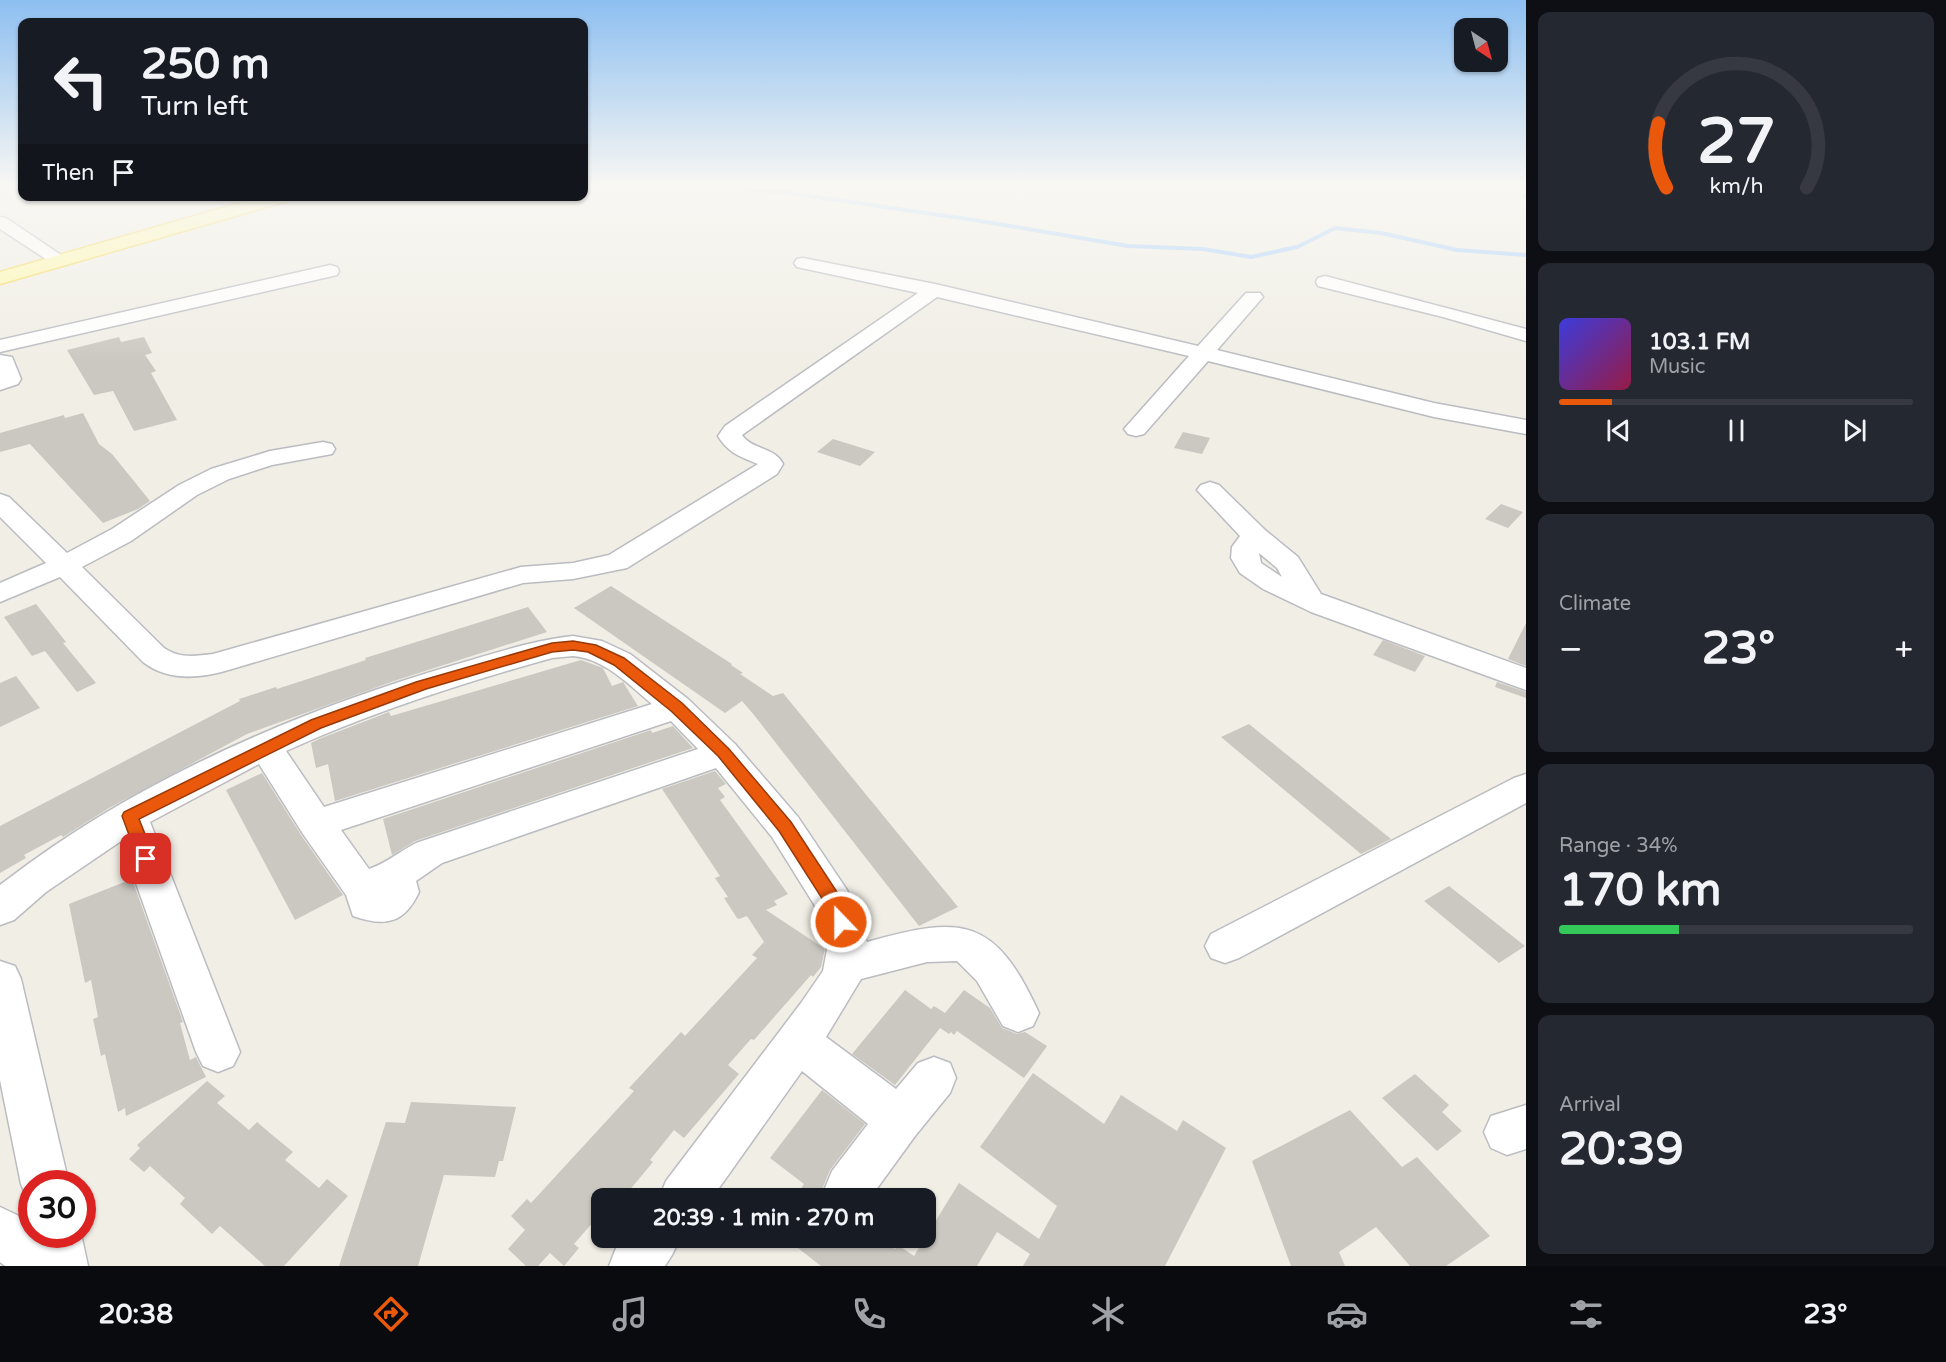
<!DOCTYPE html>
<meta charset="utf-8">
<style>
body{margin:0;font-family:"Varela Round",sans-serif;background:#242831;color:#f1f3f6;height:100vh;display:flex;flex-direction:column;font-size:22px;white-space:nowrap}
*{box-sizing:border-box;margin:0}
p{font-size:20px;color:#9ea1a6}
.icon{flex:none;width:33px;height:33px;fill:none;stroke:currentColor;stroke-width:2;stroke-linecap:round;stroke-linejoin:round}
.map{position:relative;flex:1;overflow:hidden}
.drawer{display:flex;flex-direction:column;gap:12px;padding:12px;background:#0d0f14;width:420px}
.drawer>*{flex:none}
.top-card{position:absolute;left:18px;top:18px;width:570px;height:183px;border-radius:12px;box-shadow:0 2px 4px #0004;background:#171b24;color:#f1f3f6;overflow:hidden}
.needle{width:39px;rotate:144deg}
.tools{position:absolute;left:1454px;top:18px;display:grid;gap:12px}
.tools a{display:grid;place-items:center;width:54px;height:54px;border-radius:12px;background:#171b24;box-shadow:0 2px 4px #0004;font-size:30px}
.speed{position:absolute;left:18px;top:1170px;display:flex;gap:12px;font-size:30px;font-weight:700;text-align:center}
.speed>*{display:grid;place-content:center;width:78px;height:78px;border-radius:50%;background:#171b24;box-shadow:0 2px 4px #0004;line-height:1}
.speed .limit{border:9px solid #d22;background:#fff;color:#111}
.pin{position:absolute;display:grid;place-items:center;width:51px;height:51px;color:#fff;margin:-26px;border-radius:12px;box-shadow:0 3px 9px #0006}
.me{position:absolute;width:66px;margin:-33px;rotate:338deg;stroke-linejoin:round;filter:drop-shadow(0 0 4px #0008)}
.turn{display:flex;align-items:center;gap:21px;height:126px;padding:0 24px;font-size:27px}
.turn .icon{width:78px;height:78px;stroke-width:2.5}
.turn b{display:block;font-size:42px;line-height:51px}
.then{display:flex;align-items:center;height:57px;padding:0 24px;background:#0003;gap:12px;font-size:22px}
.big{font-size:45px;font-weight:700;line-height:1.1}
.drawer .card{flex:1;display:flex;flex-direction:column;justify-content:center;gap:9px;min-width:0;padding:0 21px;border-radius:12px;background:#242831}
.drawer .dial{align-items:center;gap:0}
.dial svg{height:156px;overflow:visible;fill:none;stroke:#363941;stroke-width:7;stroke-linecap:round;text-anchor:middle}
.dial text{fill:#f1f3f6;stroke:none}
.song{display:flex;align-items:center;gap:18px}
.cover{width:72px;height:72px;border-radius:9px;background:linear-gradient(135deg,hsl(240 70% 55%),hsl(340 70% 35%))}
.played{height:6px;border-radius:3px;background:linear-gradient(90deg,#ea580c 15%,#363941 15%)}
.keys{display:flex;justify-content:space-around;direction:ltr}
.heat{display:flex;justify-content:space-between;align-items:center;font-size:33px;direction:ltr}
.charge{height:9px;border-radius:4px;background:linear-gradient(90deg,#34c759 34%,#363941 0)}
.trip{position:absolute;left:591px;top:1188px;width:345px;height:60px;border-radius:12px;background:#171b24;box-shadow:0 2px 4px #0004;font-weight:700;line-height:60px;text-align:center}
.menu{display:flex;height:96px;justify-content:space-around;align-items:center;background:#090b0e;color:#9ea1a6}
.menu .icon{width:42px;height:42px}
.menu .active{color:#ea580c}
.menu b{font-size:27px;color:#f1f3f6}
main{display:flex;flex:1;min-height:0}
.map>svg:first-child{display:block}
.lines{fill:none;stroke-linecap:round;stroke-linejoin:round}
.stream{stroke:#a6d0ff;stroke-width:4}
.building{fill:#cbc8c2}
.minor-casing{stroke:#babcc1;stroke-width:3}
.major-casing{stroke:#f8d956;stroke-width:3}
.path{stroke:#98c7a9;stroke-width:2;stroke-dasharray:4 1.5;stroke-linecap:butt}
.minor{fill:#fff;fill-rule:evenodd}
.major{fill:#fff9ab;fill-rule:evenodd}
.route{fill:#ea580c;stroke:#983908;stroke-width:1.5}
</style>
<main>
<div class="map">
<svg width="1526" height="1266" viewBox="0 0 1526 1266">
<rect width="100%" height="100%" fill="#f0eee5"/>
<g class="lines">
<!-- stream -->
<path class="stream" d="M717 186 796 194 974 220 1128 246 1203 249 1251 257 1297 247 1335 228 1381 233 1457 250 1526 255"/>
</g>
<!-- building -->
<g class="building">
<path d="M119 337 121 342 144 337 152 353 145 355 156 371 151 373 177 420 134 431 113 391 94 395 67 350Z"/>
<path d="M83 413 99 444 112 454 150 501 138 509 103 523 30 444 0 452V433L64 415 65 418Z"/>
<path d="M1183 432 1210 438 1202 454 1174 448Z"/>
<path d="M833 439 875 452 860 466 817 452Z"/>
<path d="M1501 504 1523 512 1508 528 1485 519Z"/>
<path d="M611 586 732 664 731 665 743 673 740 674 773 696 783 693 958 907 919 926 754 715 742 701 725 713 574 608Z"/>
<path d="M36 604 66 642 63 643 96 683 77 692 45 651 32 656 4 617Z"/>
<path d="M528 607 547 632 394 681 247 734 109 808 63 837 61 835 24 855 26 858 0 873V826L240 701 239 699 276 687 277 689 366 660 365 658Z"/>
<path d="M1526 623V666L1508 659Z"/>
<path d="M1383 640 1425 656 1415 672 1373 655Z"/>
<path d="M581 660 603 668 612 686 623 682 638 706 335 801 328 764 316 768 311 743 319 739 389 712 391 716Z"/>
<path d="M16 676 40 708 0 727V683Z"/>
<path d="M1497 682 1526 692V698L1495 687Z"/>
<path d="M1249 724 1391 839 1361 854 1221 737Z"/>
<path d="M673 726 693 748 415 841 392 855 383 819 651 730 652 733Z"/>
<path d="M715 771 726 784 718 788 725 797 720 800 788 894 774 901 777 905 766 910 825 949 821 967 813 977 811 975 754 1040 751 1039 728 1065 739 1074 684 1138 674 1130 650 1160 653 1162 623 1198H602V1212L574 1244 579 1248 564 1266 550 1253 538 1266H526L508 1249 525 1230 511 1216 527 1199 531 1203 634 1091 629 1088 681 1032 685 1036 757 958 752 955 764 942 747 916 739 919 737 918 724 898 728 897 715 878 720 876 662 789Z"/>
<path d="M262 773 301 835 343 895 295 920 226 790Z"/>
<path d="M132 879 183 1022 180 1023 190 1060 196 1057 206 1077 126 1116 125 1108 118 1112 105 1054 101 1056 93 1019 98 1017 91 980 85 983 69 904Z"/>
<path d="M1449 886 1525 946 1499 963 1424 901Z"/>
<path d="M905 990 931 1009 934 1006 945 1013 964 990 990 1008 1002 1028 1017 1034 1025 1032 1047 1046 1024 1078 957 1031 954 1035 951 1032 949 1034 940 1028 895 1085 852 1054Z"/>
<path d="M1033 1073 1104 1124 1121 1095 1177 1131 1183 1120 1226 1148 1165 1266H1023L1030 1254 997 1232 977 1266H821L785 1238H880L895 1249 898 1245 914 1256 959 1183 1039 1239 1057 1206 980 1147Z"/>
<path d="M1415 1074 1449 1105 1442 1112 1462 1131 1437 1151 1382 1098Z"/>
<path d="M207 1081 225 1096 217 1103 249 1130 257 1122 271 1134 293 1152 285 1160 319 1188 327 1179 348 1196 284 1266H265L220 1226 212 1234 180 1204 185 1198 150 1166 144 1172 129 1159 140 1148 137 1145Z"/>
<path d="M822 1090 865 1124 830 1170 823 1187 827 1198H811L800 1190 804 1184 770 1158Z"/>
<path d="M411 1102 516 1107 503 1161H499L495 1177 444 1175 418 1266H339L386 1122 405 1123Z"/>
<path d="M1350 1110 1402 1167 1417 1157 1490 1236 1446 1266H1410L1376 1227 1339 1252 1345 1266H1291L1252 1161Z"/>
</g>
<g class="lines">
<defs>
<g id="minor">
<path d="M0 217 6 218 70 261 67 265H55L0 229Z"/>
<path d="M803 258 935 284 1198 346 1246 293H1260L1263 297 1217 350 1434 403 1526 420V434L1434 417 1208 361 1144 434 1136 436 1128 434 1124 429 1189 356 937 297 742 435C752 450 775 447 783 464L777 474 627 568 573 579 523 583 225 671C197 679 166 680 143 662L60 577 0 602V583L46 563 0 517V494L9 497 67 553 112 529 179 485 211 469 270 451 323 442 332 444 335 449 332 454 272 465 229 479 197 495 131 541 82 567 164 648C180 659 195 656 213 654L521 567 573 563 609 555 758 464C741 457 728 453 718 436L725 426 918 293 797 267 794 263 797 259Z"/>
<path d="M330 265 337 267 339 271 337 275 0 352V340Z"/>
<path d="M1325 276 1526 329V341L1443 317 1318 286 1316 282 1318 278Z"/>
<path d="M0 355 12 357 21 379 18 384 0 390Z"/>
<path d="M1210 482 1219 485 1265 530 1298 557 1321 594 1526 668V690L1311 612 1263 589 1240 573 1231 558 1232 547 1240 536 1197 490 1201 485ZM1259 553 1277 568 1282 577 1261 563Z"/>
<path d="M573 636 602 641 630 654 688 699 735 744 798 817 847 890 867 942C963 915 995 917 1039 1013L1033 1026 1018 1032 1003 1026 977 981 957 961 927 962 861 979 826 1037 896 1089 918 1063 934 1057 950 1063 956 1078 950 1093 915 1136 870 1198H829L825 1188 832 1171 868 1124 802 1071 712 1198H659L666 1181 801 1003 823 971 828 944 815 906 772 837 716 768 442 863 416 881 419 892C404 924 385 927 353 916L346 895 303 834 259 764 150 822 240 1052 233 1066 218 1072 203 1066 196 1052 121 841 46 892 14 920 0 925V885L8 879C137 780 297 711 454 665 493 654 533 640 573 636ZM573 656C605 659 628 684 652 704L324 807 286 751C372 712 462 683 552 658ZM671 721 698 749 416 843C400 851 387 863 369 869L341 830Z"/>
<path d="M1526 774V803L1239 958 1225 963 1211 958 1205 946 1211 934 1514 778Z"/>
<path d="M0 961 15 966 21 979 69 1184H32V1202L28 1201 21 1184 0 1080Z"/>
<path d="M1526 1105V1149L1507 1155 1491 1148 1484 1132 1491 1116Z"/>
<path d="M0 1207 17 1215 32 1225V1234H81L88 1266H5L0 1262Z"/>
<path d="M624 1238H680L672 1255 665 1266H609L616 1248Z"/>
</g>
<path id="major" d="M264 196H293L291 200 0 284V272Z"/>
</defs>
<!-- minor casing -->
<use href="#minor" class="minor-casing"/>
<!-- major casing -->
<use href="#major" class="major-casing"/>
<!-- path -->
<path class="path" d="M1526 194 1524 197 1526 199"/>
<!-- minor -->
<use href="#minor" class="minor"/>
<!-- major -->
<use href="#major" class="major"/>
</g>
<!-- sky -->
<linearGradient id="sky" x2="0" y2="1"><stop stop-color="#8dbff1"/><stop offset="0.51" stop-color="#f8f7f3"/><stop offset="1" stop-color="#f8f7f3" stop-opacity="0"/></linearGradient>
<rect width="1526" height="363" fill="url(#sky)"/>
<!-- route -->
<path class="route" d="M573 641 596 645 624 658 682 703 729 749 791 822 839 895 850 922 847 928 841 930 834 928 825 903 779 831 718 756 671 711 614 665 588 652 573 650 552 652 426 689 321 728 139 819 155 859 152 864 146 866 140 864 138 859 122 816 124 812 311 720 416 682 552 643Z"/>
</svg>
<div class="tools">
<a><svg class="needle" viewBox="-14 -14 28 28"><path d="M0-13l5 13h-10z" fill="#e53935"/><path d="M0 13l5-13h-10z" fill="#9ea1a6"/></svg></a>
</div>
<div class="speed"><div class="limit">30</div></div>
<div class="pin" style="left:146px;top:859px;background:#d93025"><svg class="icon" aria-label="arrive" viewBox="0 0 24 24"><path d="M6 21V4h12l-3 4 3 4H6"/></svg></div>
<svg class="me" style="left:841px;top:922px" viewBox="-20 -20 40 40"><circle r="17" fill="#ea580c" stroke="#fff" stroke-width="3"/><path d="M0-11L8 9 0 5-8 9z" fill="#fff"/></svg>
<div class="trip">20:39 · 1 min · 270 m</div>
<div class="top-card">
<div class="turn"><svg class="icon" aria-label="left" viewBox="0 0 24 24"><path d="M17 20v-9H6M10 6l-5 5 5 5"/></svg><div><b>250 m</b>Turn left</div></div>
<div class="then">Then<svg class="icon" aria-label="arrive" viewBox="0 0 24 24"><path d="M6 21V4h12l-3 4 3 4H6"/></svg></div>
</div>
</div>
<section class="drawer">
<div class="card dial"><svg viewBox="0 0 100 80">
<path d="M14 69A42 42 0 1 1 86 69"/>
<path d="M14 69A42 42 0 0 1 10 36" stroke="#ea580c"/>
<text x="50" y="56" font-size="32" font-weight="700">27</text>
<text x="50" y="72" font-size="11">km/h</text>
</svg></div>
<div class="card">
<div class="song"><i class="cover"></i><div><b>103.1 FM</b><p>Music</p></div></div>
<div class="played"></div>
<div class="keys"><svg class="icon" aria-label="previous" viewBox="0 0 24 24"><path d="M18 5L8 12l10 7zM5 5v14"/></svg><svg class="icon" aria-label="pause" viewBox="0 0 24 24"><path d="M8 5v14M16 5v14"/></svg><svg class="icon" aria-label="next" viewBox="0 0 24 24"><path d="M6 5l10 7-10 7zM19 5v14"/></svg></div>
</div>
<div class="card"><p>Climate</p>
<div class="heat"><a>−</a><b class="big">23°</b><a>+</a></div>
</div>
<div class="card"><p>Range · 34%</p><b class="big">170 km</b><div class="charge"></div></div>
<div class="card"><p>Arrival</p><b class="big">20:39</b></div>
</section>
</main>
<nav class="menu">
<b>20:38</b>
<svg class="icon active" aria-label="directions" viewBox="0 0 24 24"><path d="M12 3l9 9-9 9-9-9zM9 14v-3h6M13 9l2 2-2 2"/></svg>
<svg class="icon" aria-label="music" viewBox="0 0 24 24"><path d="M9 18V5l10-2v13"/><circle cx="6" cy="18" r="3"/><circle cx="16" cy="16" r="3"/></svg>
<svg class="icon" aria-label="phone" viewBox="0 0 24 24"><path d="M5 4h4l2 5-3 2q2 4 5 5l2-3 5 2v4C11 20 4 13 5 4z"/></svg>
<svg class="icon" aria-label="climate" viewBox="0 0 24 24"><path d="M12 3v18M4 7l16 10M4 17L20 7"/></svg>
<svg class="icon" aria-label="car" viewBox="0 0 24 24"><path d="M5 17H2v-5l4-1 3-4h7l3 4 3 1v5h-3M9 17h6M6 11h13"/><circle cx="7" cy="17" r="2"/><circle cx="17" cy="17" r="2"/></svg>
<svg class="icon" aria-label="filters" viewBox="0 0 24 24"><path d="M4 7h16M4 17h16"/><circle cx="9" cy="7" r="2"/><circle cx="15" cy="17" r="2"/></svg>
<b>23°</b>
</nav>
